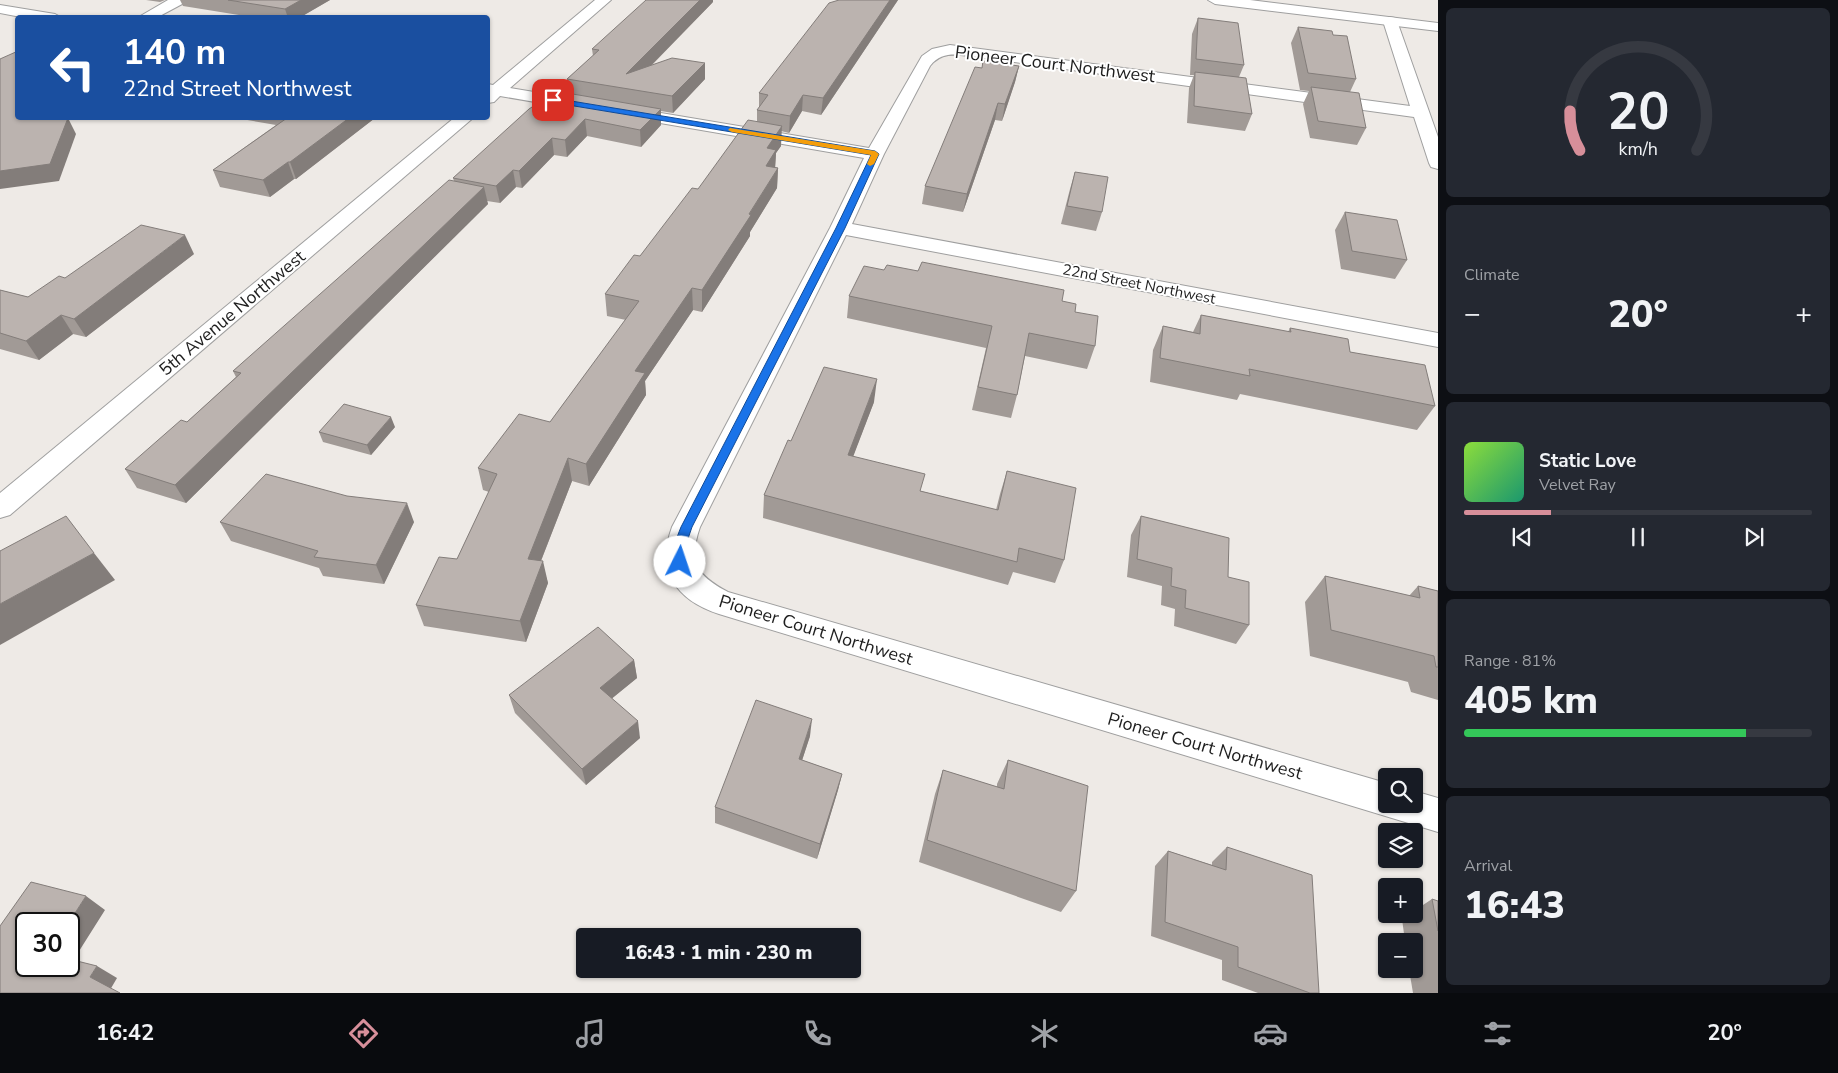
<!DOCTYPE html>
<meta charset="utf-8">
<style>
body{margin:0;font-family:"Nunito Sans",sans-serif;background:#242831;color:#f1f3f6;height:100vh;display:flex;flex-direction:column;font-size:19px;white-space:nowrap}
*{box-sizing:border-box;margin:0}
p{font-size:16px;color:#9ea1a6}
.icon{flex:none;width:28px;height:28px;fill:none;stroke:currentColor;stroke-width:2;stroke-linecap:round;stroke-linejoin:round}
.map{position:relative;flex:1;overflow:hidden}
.side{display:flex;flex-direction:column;gap:8px;padding:8px;background:#0d0f14;width:400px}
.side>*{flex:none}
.banner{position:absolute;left:15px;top:15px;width:475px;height:105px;border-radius:5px;box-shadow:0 1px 4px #0004;background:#1a4fa0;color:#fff;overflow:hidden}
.controls{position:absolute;left:1378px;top:768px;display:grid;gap:10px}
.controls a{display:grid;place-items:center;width:45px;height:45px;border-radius:5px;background:#171b24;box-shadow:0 1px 4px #0004;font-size:25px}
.speed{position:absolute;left:15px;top:912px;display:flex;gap:10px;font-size:25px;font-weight:700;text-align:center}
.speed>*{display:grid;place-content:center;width:65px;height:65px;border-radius:50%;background:#171b24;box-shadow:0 1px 4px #0004;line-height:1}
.speed .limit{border:2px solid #111;border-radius:8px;background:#fff;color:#111}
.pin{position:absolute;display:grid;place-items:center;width:42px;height:42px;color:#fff;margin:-21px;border-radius:10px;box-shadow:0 2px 8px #0006}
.me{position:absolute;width:55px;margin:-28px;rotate:4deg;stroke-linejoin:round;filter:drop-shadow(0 0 4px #0008)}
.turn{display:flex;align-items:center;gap:18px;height:105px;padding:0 25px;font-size:22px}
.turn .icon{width:65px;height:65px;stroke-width:2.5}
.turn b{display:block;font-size:35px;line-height:42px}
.big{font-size:38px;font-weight:800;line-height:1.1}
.side .tile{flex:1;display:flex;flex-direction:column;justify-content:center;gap:8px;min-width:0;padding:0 18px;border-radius:8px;background:#242831}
.side .dial{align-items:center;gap:0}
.dial svg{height:130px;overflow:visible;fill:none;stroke:#363941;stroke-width:7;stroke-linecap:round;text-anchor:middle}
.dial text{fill:#f1f3f6;stroke:none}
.song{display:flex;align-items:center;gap:15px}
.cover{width:60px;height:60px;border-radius:8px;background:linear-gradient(135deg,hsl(90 70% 55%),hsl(160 70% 35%))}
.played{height:5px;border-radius:2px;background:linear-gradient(90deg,#d78f9a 25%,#363941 25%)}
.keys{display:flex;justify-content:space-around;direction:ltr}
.heat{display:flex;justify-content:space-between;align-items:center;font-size:28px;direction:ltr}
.charge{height:8px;border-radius:4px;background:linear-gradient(90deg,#34c759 81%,#363941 0)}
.trip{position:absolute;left:576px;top:928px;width:285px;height:50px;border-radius:5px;background:#171b24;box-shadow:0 1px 4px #0004;font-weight:800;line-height:50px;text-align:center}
.tabs{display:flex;height:80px;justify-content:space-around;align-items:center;background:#090b0e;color:#9ea1a6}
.tabs .icon{width:35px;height:35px}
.tabs .active{color:#d78f9a}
.tabs b{font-size:22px;color:#f1f3f6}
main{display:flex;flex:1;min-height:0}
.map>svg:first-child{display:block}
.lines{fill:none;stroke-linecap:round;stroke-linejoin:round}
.minor-casing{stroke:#9f9f9f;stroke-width:2}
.tertiary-casing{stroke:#9f9f9f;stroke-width:2}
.minor{fill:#fff;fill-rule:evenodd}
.tertiary{fill:#fff;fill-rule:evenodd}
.wall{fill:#a19a96}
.shaded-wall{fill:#837d7a}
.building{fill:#bbb3af;stroke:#837d7a}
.route{fill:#1a73e8;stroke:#114b97}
.slow{fill:#f59e0b}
.labels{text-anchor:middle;stroke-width:4;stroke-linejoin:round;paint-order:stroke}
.far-street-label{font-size:15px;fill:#1e1e1e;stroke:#fff}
.street-label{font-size:18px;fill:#1e1e1e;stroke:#fff}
</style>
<main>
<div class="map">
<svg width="1438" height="993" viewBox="0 0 1438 993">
<rect width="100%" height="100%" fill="#eeeae6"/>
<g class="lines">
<defs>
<g id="minor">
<path d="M168 0H186L184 3 156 18H137Z"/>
<path d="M595 0H611L510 88 588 101 590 105 588 109 582 110 500 96 494 102 488 103V84L493 85Z"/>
<path d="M0 5 55 14 62 18H26L0 13Z"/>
<path d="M1390 17 1395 18 1397 21 1438 137V169L1431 167 1429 163 1414 117 970 56C955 54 941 52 930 66L884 154 852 224 1438 333V347L846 235 700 527C688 562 696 575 728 592L1386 783V804H1414V791L1438 798V832L719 614C676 600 656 571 672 527L830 228 864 158 625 117 619 116 616 112 619 108 625 107 869 148 922 56 932 49 950 45 1410 106 1383 21 1385 18Z"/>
<path d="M454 118H473L10 515 0 518V493Z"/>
</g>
<path id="tertiary" d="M1208 0H1250L1438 23V31L1215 4Z"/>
</defs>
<!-- minor casing -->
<use href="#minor" class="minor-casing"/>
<!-- tertiary casing -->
<use href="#tertiary" class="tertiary-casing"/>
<!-- minor -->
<use href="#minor" class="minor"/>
<!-- tertiary -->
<use href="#tertiary" class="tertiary"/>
</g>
<!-- wall -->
<g class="wall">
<path d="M146 0H165L160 2Z"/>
<path d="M180 0H330L299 18H258L183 6Z"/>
<path d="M839 0H898L821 115 802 111 789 133 781 131V146L776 153 775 167 778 168 777 188 750 232V236L702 312 693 310 645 381 646 395 589 486 572 481 541 561 548 583 526 642 424 626 416 605 457 559 489 492 483 490 478 468 550 422 626 320 607 316 605 294 640 256 757 122V110L759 108V93Z"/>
<path d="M713 2 652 65 705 63V79L673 113 661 111V125L641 147 587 136 567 157 554 155 522 188 516 187 500 203 487 201 488 204 186 503 137 488 125 469 187 422 236 377 233 371 454 181 453 178 541 104 569 94 567 79 593 56 592 49Z"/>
<path d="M1198 18 1244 65 1239 77 1252 114 1245 131 1187 123 1189 88 1194 75H1190L1192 34Z"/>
<path d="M1298 27 1333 35 1356 79 1350 92 1366 128 1357 145 1310 138 1303 104 1309 91 1300 90 1291 43Z"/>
<path d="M1019 66 1015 82 1002 121 995 120 963 212 922 204 925 186 982 68Z"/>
<path d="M236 118H375L296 179H294L270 197 220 187 213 170 276 125Z"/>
<path d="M1075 172 1102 212 1096 231 1061 224 1070 189Z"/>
<path d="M1345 212 1407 260 1395 279 1341 269 1335 230Z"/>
<path d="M194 254 86 337 73 334 39 360 0 349V290L28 297 65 278Z"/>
<path d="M884 270 1062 301 1075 312 1095 346 1087 369 1025 356 1017 395 1011 418 972 410 986 348 847 318 849 296Z"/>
<path d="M1201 315 1288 332 1290 328 1350 352 1435 406 1417 430 1240 394 1237 400 1150 382 1153 350 1163 326 1193 332Z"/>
<path d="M874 402 853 456 921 491 996 510 1000 494 1007 471 1064 560 1055 583 1013 572 1008 585 763 518 764 495 791 441Z"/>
<path d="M395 427 371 455 323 442 319 432Z"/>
<path d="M347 496 414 522 384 584 323 576 319 568 231 541 220 522Z"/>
<path d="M1141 516 1249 625 1236 644 1174 626 1175 609 1161 605 1162 586 1127 577 1131 535Z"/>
<path d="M1325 576 1409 596 1418 586 1438 591V700L1411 692 1408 682 1310 656 1305 602Z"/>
<path d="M634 660 637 678 612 698 640 738 586 785 515 713 509 695Z"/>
<path d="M810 736 802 760 842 774 838 790 817 859 715 823V807Z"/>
<path d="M1008 760 1076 891 1061 912 919 862 935 794 943 770 997 787V784Z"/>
<path d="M1227 847 1310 993H1258L1222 980V960L1151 936 1155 866 1168 851 1212 865V862Z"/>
<path d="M1432 899 1438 901V993H1413L1409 969H1414V941H1405L1402 919 1410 914H1414V911Z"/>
</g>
<!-- shaded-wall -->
<g class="shaded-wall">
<path d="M301 0H330L299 18H288L285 9Z"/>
<path d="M700 0H713V2L628 89 626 74Z"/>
<path d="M890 0H898L821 115 823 98Z"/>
<path d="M705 63V79L673 113 672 96Z"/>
<path d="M1019 66 1015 82 1002 121 1005 104Z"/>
<path d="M803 95 802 111 789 133 790 116Z"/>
<path d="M998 103 995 120 963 212 967 194Z"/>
<path d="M661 109V125L641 147 640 130Z"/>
<path d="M68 118 76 134 59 181 0 189V171Z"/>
<path d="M349 118H375L296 179 290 162Z"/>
<path d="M585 119 587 136 567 157 565 140Z"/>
<path d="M782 126 781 146 776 153 775 170 766 166 767 148Z"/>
<path d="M552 138 554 155 522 188 519 171Z"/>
<path d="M288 162 294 179 270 197 263 180Z"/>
<path d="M778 168 777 188 750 232V236L702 312V290Z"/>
<path d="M513 170 516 187 500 203 496 186Z"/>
<path d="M484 187 488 204 186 503 175 485Z"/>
<path d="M185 235 194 254 86 337 74 319Z"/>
<path d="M692 288 693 310 645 381 646 395 589 486 586 464 635 371Z"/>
<path d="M61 315 73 334 39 360 26 341Z"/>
<path d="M877 379 874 402 845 478 848 455Z"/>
<path d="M391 417 395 427 371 455 367 445Z"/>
<path d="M568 458 572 481 533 581 528 559Z"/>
<path d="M407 503 414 522 384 584 376 565Z"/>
<path d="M94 553 115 580 0 645V604Z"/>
<path d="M543 561 548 583 526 642 520 621Z"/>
<path d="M634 660 637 678 604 705 600 688Z"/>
<path d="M812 719 810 736 797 776 799 759Z"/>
<path d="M638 721 640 738 586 785 582 769Z"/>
<path d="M842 774 838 790 817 859 820 844Z"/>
<path d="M86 896 105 910 69 967V924H68Z"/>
<path d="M97 966 117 978 110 990 90 977Z"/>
</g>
<!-- building -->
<g class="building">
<path d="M228 0H301L285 9Z"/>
<path d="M646 0H700L626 74 672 58 705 63 672 96 567 79 599 50 592 49Z"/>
<path d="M839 0H890L823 98 803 95 790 116 757 110 768 95 759 93 829 3Z"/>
<path d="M1198 18 1238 23 1244 65 1196 59Z"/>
<path d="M1298 27 1332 31 1333 35 1347 36 1356 79 1308 73Z"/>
<path d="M18 51V118H68L50 164 0 171V59Z"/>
<path d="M983 61 1019 66 1005 104 998 103 967 194 925 186 975 67 982 68Z"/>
<path d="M1195 72 1246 78 1252 114 1194 106Z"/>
<path d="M1311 87 1359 93 1366 128 1318 121Z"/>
<path d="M555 91 661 109 640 130 585 119 565 140 552 138 519 171 513 170 496 186 453 178 529 109 535 105 541 104Z"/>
<path d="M287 118H349L290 162H288L263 180 213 170Z"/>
<path d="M748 120 782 126 767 148 776 150 766 166 778 168 749 214 751 215 702 290 692 288 635 371 645 373 586 464 568 458 528 559 543 561 520 621 416 605 439 557 457 559 497 474 478 468 519 414 550 422 639 301 605 294 634 255 640 256 692 188 698 189Z"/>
<path d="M1075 172 1108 177 1102 212 1067 206Z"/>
<path d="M449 180 484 187 175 485 125 469 181 420 187 422 241 373 233 371Z"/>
<path d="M1345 212 1397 220 1407 260 1352 251Z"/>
<path d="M141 225 185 235 74 319 61 315 26 341 0 333V290L28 297 59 276 65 278Z"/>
<path d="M922 262 1064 290 1062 301 1076 304 1075 312 1098 316 1095 346 1029 333 1017 395 978 387 992 326 849 296 864 266 884 270 887 265 918 271Z"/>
<path d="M1201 315 1291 332 1290 328 1348 339 1350 352 1425 365 1435 406 1249 369 1250 376 1160 358 1163 326 1200 334Z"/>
<path d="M824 367 877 379 848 455 925 474 920 491 998 510 1007 471 1076 488 1064 560 1019 548 1017 562 764 495 788 440 791 441Z"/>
<path d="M344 404 391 417 367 445 319 432Z"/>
<path d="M266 474 347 496 407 503 376 565 314 557 318 551 220 522Z"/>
<path d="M66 516 94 553 0 604V551Z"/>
<path d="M1141 516 1229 538 1228 577 1249 582V625L1185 608 1186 590 1171 586 1172 568 1137 559Z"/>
<path d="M1325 576 1420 598 1418 586 1438 591V667H1436L1434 656 1331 630Z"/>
<path d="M598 627 634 660 600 688 638 721 582 769 509 695Z"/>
<path d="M756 700 812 719 799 759 842 774 820 844 715 807Z"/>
<path d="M1008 760 1088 786 1076 891 927 840 943 770 1004 789Z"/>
<path d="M1227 847 1312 875 1319 993H1310L1238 967V947L1165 922 1168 851 1226 870Z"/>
<path d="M31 882 86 896 68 924H26V966H69V959L97 966 90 977 120 993H0V926Z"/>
<path d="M1432 899 1438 901V931Z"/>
</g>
<!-- route -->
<path class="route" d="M553 98 875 151 879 154 845 228 692 527 684 550 686 562 684 565H676C670 552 676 540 681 527L836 228 871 155 550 102 549 100Z"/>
<!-- slow -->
<path class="slow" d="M730 128 875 151 879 154 874 164 870 166 867 164 871 155 732 132 728 130Z"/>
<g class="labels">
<!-- far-street labels -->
<g class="far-street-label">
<text transform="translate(1139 284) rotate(11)" y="5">22nd Street Northwest</text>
</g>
<!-- street labels -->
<g class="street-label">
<text transform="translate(1055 64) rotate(7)" y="6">Pioneer Court Northwest</text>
<text transform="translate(232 313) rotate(-40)" y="6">5th Avenue Northwest</text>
<text transform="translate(816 630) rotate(17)" y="6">Pioneer Court Northwest</text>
<text transform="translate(1205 746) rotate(16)" y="6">Pioneer Court Northwest</text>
</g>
</g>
</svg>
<div class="controls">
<a><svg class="icon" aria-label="search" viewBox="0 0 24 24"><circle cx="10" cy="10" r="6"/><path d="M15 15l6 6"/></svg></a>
<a><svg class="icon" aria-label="layers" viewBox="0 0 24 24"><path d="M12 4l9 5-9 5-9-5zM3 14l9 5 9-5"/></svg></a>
<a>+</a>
<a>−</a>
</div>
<div class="speed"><div class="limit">30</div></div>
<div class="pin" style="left:553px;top:100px;background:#d93025"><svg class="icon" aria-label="arrive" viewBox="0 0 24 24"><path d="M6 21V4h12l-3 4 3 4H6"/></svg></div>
<svg class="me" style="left:680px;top:562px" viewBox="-20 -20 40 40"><circle r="19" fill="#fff"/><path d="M0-13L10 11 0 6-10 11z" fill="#1a73e8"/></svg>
<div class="trip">16:43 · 1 min · 230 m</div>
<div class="banner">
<div class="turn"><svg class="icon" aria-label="left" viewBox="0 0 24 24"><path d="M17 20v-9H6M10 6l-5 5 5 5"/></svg><div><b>140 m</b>22nd Street Northwest</div></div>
</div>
</div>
<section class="side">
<div class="tile dial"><svg viewBox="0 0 100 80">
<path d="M14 69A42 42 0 1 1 86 69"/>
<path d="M14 69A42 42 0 0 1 8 45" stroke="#d78f9a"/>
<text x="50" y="56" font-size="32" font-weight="700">20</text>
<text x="50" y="72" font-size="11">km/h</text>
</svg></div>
<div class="tile"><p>Climate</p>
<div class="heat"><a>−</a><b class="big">20°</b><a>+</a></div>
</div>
<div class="tile">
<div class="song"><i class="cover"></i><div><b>Static Love</b><p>Velvet Ray</p></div></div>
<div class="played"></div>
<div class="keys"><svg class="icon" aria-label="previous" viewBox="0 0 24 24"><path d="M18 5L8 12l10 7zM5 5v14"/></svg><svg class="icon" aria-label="pause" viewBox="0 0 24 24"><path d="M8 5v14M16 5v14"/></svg><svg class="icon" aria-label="next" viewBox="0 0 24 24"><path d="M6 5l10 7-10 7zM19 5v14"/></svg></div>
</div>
<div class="tile"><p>Range · 81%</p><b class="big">405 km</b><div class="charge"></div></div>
<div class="tile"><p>Arrival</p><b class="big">16:43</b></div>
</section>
</main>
<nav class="tabs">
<b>16:42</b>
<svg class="icon active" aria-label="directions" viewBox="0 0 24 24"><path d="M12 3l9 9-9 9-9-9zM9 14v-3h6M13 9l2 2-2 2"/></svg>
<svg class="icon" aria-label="music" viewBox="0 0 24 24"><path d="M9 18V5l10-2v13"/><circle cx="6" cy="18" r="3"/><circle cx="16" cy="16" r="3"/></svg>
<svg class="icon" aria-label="phone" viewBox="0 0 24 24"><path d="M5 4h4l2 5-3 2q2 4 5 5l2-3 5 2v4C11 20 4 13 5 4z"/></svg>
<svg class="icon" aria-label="climate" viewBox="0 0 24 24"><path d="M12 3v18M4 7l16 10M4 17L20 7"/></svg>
<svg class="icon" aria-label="car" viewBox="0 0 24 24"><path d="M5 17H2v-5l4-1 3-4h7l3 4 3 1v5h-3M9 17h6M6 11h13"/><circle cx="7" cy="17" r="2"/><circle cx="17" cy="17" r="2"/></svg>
<svg class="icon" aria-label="filters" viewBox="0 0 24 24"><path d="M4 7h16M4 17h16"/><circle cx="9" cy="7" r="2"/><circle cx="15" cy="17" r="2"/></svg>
<b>20°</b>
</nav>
